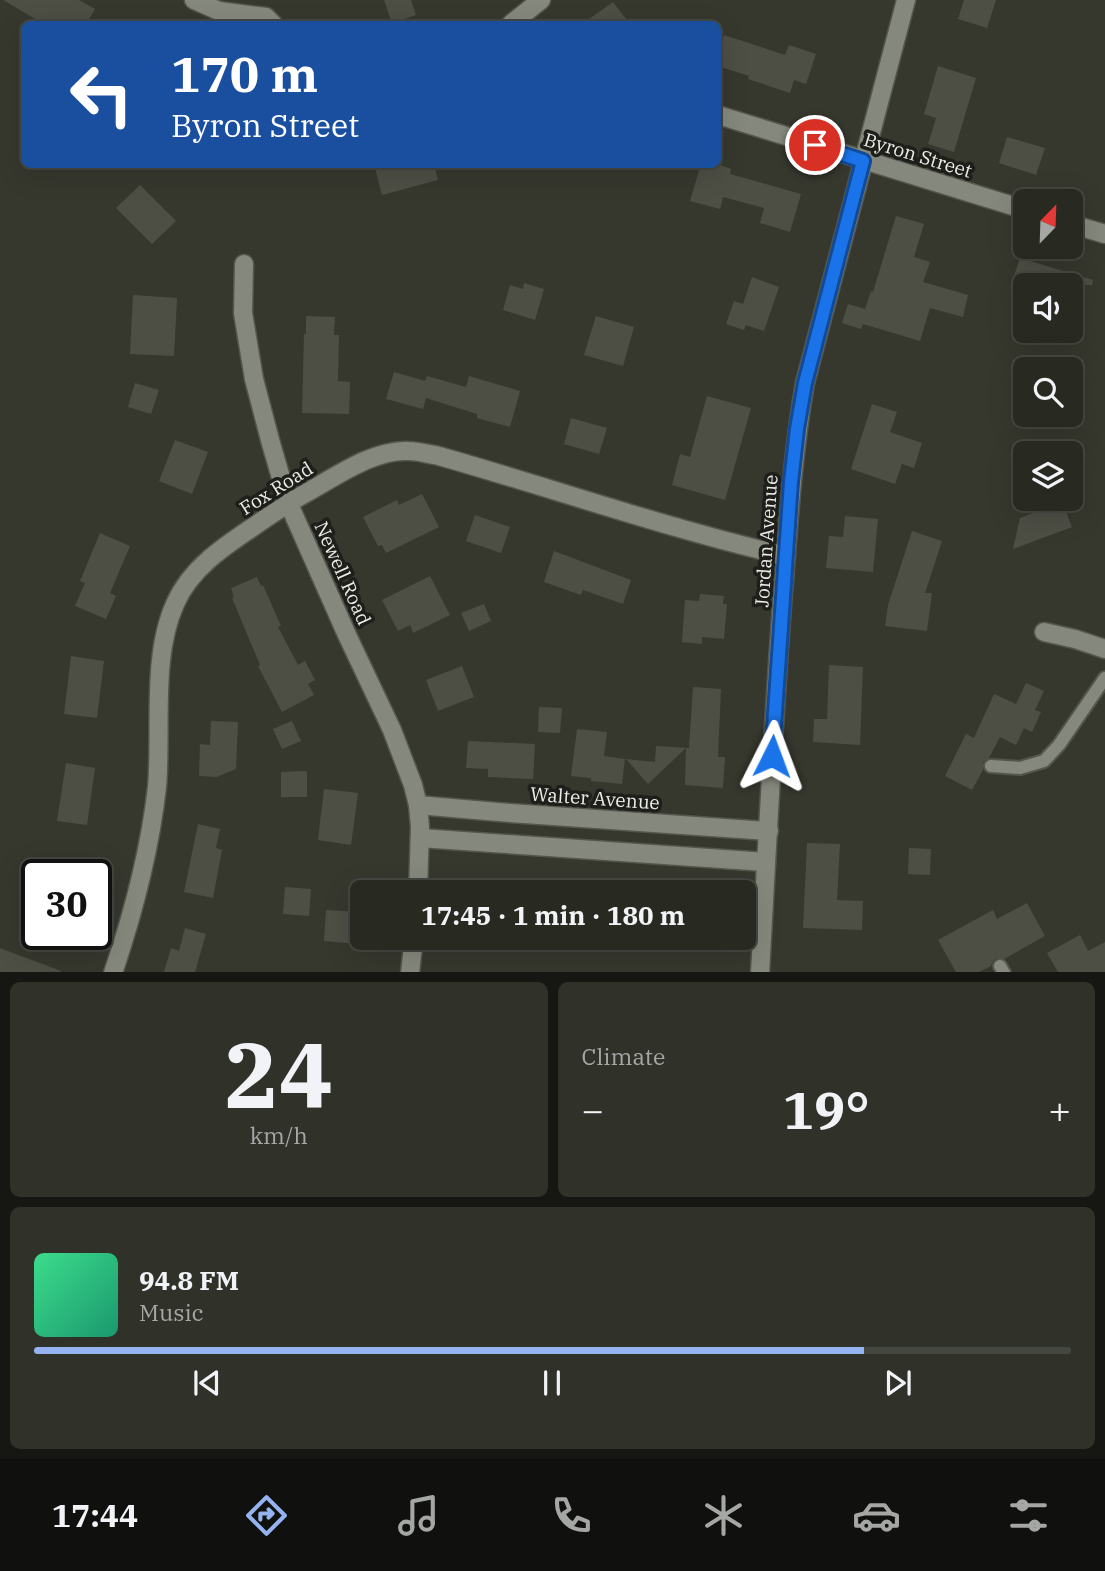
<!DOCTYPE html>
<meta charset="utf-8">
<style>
body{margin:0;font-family:"IBM Plex Serif",serif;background:#30322a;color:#f1f3f6;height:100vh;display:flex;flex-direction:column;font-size:26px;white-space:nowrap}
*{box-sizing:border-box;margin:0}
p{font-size:23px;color:#a5a7a5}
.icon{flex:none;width:38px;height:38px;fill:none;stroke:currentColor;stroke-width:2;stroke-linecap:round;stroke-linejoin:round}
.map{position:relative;height:972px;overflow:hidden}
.drawer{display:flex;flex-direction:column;gap:10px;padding:10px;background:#161713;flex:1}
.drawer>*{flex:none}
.top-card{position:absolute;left:21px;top:21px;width:700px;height:147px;border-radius:10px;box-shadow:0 7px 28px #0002,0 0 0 2px #444640;background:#1a4fa0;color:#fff;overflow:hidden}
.needle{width:46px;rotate:23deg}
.controls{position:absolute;left:1013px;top:189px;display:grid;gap:14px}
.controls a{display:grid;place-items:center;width:70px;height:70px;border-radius:10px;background:#282a22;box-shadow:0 7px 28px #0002,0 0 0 2px #444640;font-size:35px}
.speed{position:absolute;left:21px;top:859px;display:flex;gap:14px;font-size:35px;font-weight:700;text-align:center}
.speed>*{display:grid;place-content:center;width:91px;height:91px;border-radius:50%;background:#282a22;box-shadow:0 7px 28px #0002,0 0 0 2px #444640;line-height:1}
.speed .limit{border:4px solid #111;border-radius:10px;background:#fff;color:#111}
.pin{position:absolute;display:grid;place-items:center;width:60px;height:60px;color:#fff;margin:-30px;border:4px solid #fff;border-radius:50%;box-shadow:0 2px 7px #0007}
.me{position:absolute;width:77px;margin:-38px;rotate:3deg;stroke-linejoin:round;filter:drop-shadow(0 0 5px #0008)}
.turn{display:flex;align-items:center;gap:24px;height:147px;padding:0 35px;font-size:32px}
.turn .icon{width:91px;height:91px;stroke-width:2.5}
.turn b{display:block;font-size:49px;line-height:60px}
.big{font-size:52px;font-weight:700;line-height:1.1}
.drawer .card{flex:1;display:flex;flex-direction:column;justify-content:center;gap:10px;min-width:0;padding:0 24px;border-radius:10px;background:#30322a}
.drawer .dial{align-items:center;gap:0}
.dial b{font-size:91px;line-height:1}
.song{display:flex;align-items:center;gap:21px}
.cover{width:84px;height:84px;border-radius:10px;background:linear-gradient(135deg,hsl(150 70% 55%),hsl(160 70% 35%))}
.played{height:7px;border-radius:4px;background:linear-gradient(90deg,#95b2f1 80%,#444640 80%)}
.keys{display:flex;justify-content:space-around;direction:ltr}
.heat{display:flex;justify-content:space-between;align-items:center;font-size:38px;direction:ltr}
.drawer .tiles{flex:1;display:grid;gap:10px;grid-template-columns:1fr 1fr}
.card:last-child{grid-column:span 2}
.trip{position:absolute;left:350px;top:880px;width:406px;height:70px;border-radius:10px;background:#282a22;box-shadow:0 7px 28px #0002,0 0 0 2px #444640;font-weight:700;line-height:70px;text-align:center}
.dock{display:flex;height:112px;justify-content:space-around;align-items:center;background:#10110e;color:#a5a7a5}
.dock .icon{width:49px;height:49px}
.dock .current{color:#95b2f1}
.dock b{font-size:32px;color:#f1f3f6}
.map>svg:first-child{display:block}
.building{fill:#4d4f45}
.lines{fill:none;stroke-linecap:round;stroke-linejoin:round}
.lane-casing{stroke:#54554c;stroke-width:16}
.street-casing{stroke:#54554c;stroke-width:21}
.lane{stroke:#85887c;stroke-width:12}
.street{stroke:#85887c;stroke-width:18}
.route-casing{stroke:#114b97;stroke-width:18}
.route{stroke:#1a73e8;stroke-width:12}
.labels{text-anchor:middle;stroke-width:7;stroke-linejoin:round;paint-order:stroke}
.street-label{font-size:19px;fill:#ecede7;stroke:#1e1f1a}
</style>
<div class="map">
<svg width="1105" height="973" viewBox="0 0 1105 973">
<rect width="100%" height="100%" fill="#36382e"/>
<!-- building -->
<g class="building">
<path d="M3 0H79L95 9 86 24H44Z"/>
<path d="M384 0H411L416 15 392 23Z"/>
<path d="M964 0H996L987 28 958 19Z"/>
<path d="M613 2 630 24H582Z"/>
<path d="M724 35 785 55 789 45 816 54 806 84 794 80 790 93 748 79 749 76 718 66V56Z"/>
<path d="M938 66 976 78 954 152 928 144 936 118 924 114Z"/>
<path d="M1007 137 1045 148 1036 175 999 163Z"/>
<path d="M374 164H434L438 180 382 195Z"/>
<path d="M701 164H717L731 169 730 174 801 194 790 232 760 223 764 208 723 197 720 209 690 201Z"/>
<path d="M140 185 176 221 152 244 116 208Z"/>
<path d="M896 216 924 224 914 257 930 262 923 282 968 295 963 317 930 308 920 341 863 324 861 329 842 323 848 304 865 309 871 291 873 292Z"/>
<path d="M1020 258 1093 280 1092 285H1011Z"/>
<path d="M752 277 779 287 764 331 746 325 744 330 726 324 734 301 743 304Z"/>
<path d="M524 283 544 289 535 320 503 310 510 285 523 289Z"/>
<path d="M133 295 177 298 174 356 130 354Z"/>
<path d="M306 316 335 317 334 335H339L338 381 350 382 349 414 302 413 304 334H306Z"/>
<path d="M596 316 634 327 623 366 584 355Z"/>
<path d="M394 372 425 381 427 376 466 387 469 376 520 391 510 427 477 418V414L426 398 423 409 386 399Z"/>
<path d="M135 383 159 390 151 414 128 407Z"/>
<path d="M707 396 751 408 725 500 672 485 680 454 690 457Z"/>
<path d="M872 404 897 412 890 432 922 443 914 468 902 464 895 484 851 469Z"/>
<path d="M571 418 607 428 599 454 564 444Z"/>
<path d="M175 440 208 452 192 494 159 481Z"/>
<path d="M422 494 439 527 386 553 382 545 378 546 363 517 397 500 399 505Z"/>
<path d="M1062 502 1072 527 1013 549 1020 518Z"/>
<path d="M475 515 510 527 501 553 466 541Z"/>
<path d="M845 516 878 519 873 572 826 568 829 536 843 537Z"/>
<path d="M912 531 942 541 925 593H932L927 631 885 626 888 605Z"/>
<path d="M100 533 130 546 110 593 116 596 106 619 75 606 85 583 80 581Z"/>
<path d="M554 551 631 580 623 604 583 590 581 595 544 582Z"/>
<path d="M430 576 450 615 413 633 410 625 398 631 382 600Z"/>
<path d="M257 577 261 586 263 585 281 626 278 627 298 665 305 661 315 680 308 684 314 695 282 712 258 666 260 665 232 598 234 597 231 588Z"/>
<path d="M700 594 724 596 723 604H727L724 639 702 637V644L682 642 685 600 699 601Z"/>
<path d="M484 604 491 621 469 631 461 613Z"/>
<path d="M71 656 104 661 97 718 64 714Z"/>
<path d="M829 665 863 667 860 745 813 742 814 719H827Z"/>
<path d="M462 666 474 697 438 711 426 680Z"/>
<path d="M1026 683 1044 691 1035 710 1041 712 1032 732 1024 728 1016 745 1000 737 989 758 983 762V770L972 790 945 776 966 734 974 738 994 694 1016 704Z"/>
<path d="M693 687 721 689 718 757H725L723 788 685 785 686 748 648 784 626 759 655 762 656 746 689 748Z"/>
<path d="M539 707 562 708 560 733 538 732Z"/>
<path d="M211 721 238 722 236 769 217 777 199 776 200 744 210 745Z"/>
<path d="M292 721 301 741 282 749 273 729Z"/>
<path d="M577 729 607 732 604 756 625 759 622 784 591 781V778L571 776Z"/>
<path d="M468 741 535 744 533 779 488 777V769L466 768Z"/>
<path d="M66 763 95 768 87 825 57 821Z"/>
<path d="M307 771V797H281V772Z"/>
<path d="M324 789 358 793 351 845 318 840Z"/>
<path d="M198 824 220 829 216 848 222 850 213 898 184 892Z"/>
<path d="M807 843 840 844 837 900 863 901 862 930 803 928Z"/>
<path d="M909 848 931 849 930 875 908 874Z"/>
<path d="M285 887 311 889 309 916 283 914Z"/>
<path d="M1027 903 1045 936 1004 959 996 958 993 961 991 966 979 972H956L938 940 993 910 997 919Z"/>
<path d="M326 910 359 912 357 944 324 941Z"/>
<path d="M185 928 206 934 195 972H164L171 948 179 951Z"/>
<path d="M1080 935 1088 951 1105 942V972H1058L1047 953Z"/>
<path d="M0 948 61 971V972H0Z"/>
</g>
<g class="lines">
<defs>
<g id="lane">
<path d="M991 766 1020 768 1044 761 1059 745 1105 678"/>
<path d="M1000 966 1004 973"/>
</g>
<g id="street">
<path d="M194 0 219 11 266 17 273 24"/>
<path d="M511 24 541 0"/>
<path d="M718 115 1026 210"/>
<path d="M1071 224 1105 234"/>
<path d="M244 264 243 313 254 379 270 440 288 502 347 635 392 730 413 785 418 805 420 827 418 892"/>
<path d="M1044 632 1075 639 1105 649"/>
<path d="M418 805 510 813 769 831"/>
<path d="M420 838 766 862"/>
<path d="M113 973C133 914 150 849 157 787 162 730 151 657 175 604 190 569 223 547 253 527 270 515 288 503 306 493 335 477 374 449 408 451 418 451 429 454 439 456 555 489 669 529 786 556"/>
<path d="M410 973 414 938"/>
<path d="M760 973C767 850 773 728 782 605 788 531 792 457 805 383L906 0"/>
</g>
</defs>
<!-- lane casing -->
<use href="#lane" class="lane-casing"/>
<!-- street casing -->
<use href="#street" class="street-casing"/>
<!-- lane -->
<use href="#lane" class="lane"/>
<!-- street -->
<use href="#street" class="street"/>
</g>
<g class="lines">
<defs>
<path id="route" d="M772 756 791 482 797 429 805 383 863 161 815 145"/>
</defs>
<!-- route casing -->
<use href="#route" class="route-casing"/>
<!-- route -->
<use href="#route" class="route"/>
</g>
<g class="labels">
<!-- street labels -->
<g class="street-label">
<text transform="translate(918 155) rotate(17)" y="7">Byron Street</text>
<text transform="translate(276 488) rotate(-32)" y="7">Fox Road</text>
<text transform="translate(766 541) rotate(-86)" y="7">Jordan Avenue</text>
<text transform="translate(343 573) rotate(66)" y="7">Newell Road</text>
<text transform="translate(595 798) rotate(4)" y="7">Walter Avenue</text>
</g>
</g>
</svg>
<div class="controls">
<a><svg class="needle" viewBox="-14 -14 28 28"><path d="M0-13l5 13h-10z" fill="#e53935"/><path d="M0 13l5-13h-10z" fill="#a5a7a5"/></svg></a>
<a><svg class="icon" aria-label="sound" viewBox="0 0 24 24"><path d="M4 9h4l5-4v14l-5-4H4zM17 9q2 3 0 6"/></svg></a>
<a><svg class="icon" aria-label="search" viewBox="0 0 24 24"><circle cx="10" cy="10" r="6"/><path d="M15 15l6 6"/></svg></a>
<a><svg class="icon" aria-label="layers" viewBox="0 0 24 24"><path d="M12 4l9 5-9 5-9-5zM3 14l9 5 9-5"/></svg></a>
</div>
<div class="speed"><div class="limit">30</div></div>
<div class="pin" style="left:815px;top:145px;background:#d93025"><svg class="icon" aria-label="arrive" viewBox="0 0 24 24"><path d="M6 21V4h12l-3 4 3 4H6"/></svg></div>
<svg class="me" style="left:772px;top:756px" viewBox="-20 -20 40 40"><path d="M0-17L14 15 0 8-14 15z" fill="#1a73e8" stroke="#fff" stroke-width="4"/></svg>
<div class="trip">17:45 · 1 min · 180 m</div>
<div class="top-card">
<div class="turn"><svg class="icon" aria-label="left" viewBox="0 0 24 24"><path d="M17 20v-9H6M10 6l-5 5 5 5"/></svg><div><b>170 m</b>Byron Street</div></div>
</div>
</div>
<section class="drawer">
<div class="tiles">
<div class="card dial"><b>24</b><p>km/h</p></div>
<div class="card"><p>Climate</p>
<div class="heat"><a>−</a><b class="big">19°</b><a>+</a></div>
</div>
<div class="card">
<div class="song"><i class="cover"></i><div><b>94.8 FM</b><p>Music</p></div></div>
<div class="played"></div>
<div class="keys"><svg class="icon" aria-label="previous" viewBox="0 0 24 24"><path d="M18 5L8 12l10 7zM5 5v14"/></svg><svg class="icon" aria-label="pause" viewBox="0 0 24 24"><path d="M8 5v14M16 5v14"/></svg><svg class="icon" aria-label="next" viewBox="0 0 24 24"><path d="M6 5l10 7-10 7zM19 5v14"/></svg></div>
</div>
</div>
</section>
<nav class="dock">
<b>17:44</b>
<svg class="icon current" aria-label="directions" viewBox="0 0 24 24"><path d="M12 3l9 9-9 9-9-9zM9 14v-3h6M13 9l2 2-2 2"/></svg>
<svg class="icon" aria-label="music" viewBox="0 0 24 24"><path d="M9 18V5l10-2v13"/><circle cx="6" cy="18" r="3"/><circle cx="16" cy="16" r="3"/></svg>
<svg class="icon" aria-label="phone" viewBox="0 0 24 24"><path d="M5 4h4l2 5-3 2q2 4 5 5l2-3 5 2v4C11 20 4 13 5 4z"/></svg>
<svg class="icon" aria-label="climate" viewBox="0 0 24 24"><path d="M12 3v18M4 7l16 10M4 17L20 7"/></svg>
<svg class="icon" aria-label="car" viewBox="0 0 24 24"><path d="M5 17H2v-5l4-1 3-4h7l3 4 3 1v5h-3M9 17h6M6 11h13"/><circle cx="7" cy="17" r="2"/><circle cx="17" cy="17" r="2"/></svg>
<svg class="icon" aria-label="filters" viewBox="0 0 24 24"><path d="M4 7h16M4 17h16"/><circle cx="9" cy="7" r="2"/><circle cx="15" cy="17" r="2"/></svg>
</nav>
